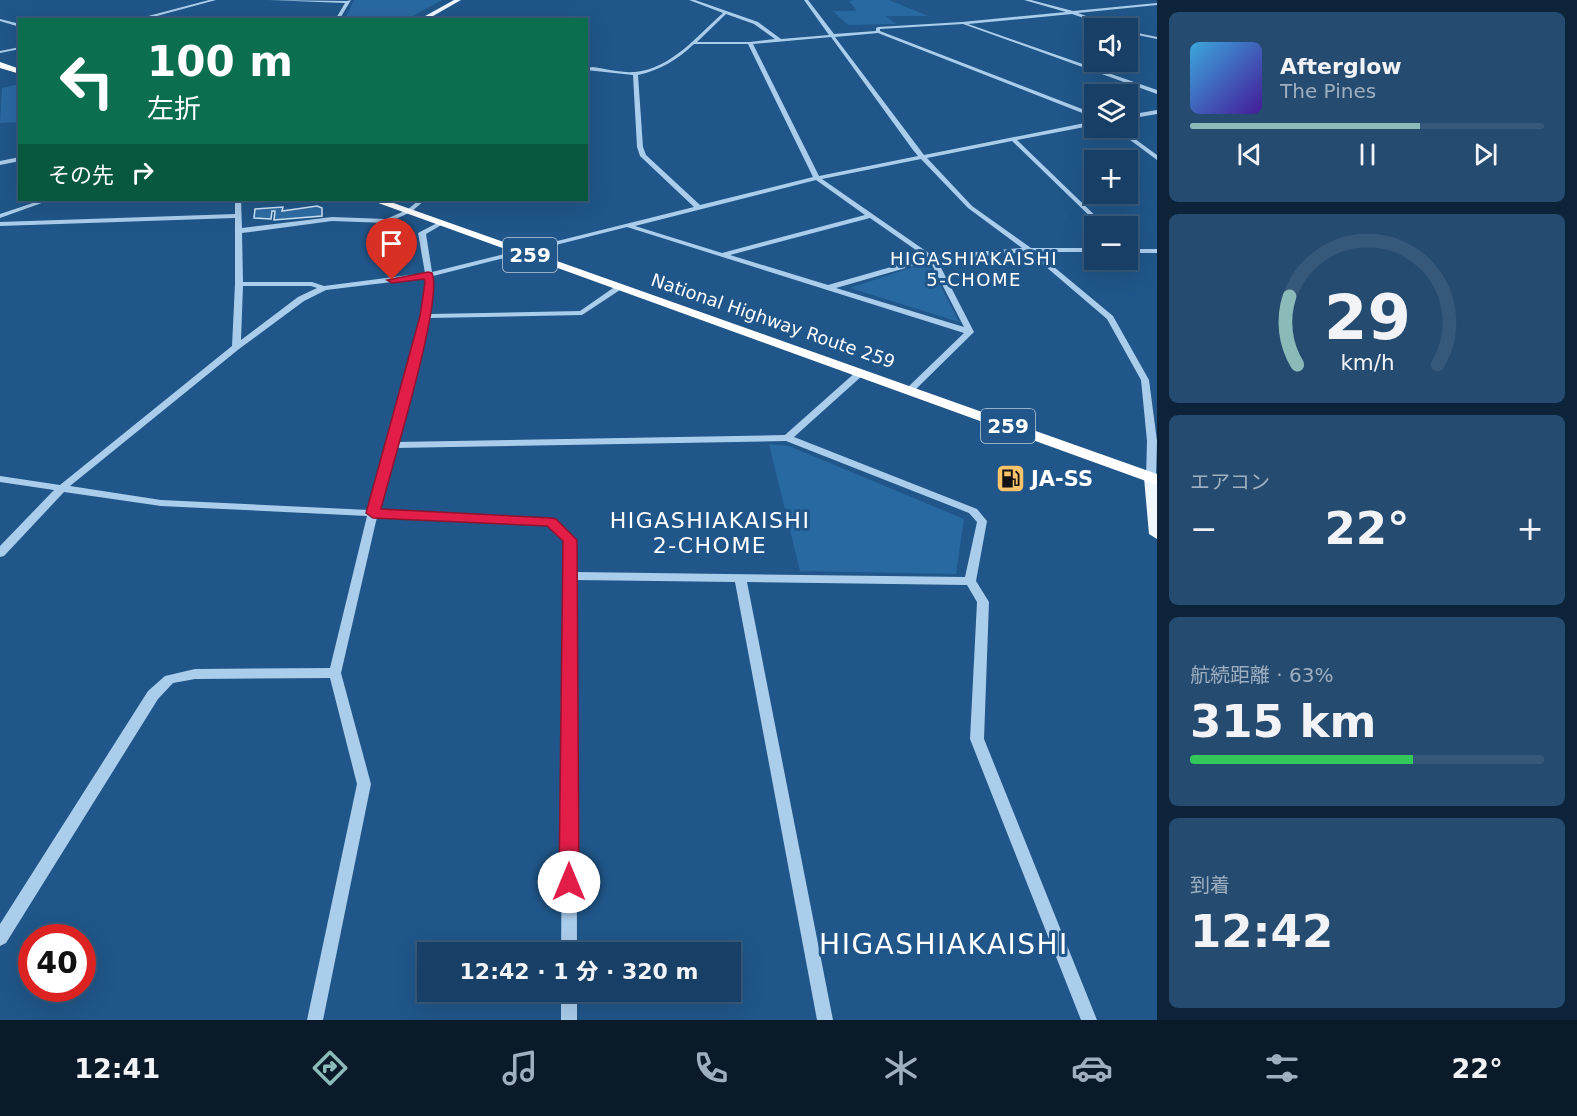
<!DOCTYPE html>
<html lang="ja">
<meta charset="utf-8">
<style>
body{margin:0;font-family:"DejaVu Sans","Noto Sans JP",sans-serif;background:#254b70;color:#f1f3f6;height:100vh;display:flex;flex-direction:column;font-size:22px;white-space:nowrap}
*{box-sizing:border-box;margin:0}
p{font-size:20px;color:#9fafc0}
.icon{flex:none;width:33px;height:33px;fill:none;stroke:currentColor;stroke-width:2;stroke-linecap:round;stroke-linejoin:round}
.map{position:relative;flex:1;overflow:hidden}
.panel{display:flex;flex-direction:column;gap:12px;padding:12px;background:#0d2339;width:420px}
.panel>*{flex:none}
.top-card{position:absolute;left:18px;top:18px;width:570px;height:183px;border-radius:0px;box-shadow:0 6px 24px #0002,0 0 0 2px #36597b;background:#0b6e4f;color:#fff;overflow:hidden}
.controls{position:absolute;left:1084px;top:18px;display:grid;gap:12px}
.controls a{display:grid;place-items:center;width:54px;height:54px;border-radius:0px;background:#184067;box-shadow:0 6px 24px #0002,0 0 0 2px #36597b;font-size:30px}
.speed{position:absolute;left:18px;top:924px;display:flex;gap:12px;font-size:30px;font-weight:700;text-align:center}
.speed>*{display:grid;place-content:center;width:78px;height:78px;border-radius:50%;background:#184067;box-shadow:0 6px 24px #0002,0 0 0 2px #36597b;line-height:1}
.speed .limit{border:9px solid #d22;background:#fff;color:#111}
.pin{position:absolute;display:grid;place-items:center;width:51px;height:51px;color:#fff;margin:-62px -26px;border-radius:50% 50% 50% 0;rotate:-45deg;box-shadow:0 0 6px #0007}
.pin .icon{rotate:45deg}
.me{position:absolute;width:66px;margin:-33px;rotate:0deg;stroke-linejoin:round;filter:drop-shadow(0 0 4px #0008)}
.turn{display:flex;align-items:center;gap:21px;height:126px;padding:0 30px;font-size:27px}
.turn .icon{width:78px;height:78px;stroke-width:2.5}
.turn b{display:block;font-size:42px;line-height:51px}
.then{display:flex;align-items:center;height:57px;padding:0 30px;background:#0003;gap:12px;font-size:22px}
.big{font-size:45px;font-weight:800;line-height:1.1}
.panel .widget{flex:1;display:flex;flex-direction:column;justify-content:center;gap:9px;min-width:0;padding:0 21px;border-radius:9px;background:#254b70}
.panel .dial{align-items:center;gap:0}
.dial svg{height:156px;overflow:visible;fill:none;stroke:#36597b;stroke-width:7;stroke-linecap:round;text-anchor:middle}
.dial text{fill:#f1f3f6;stroke:none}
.song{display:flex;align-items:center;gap:18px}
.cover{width:72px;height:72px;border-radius:9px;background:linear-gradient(135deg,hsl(200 70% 55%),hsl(260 70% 35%))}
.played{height:6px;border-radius:3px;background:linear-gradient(90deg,#8bbbb9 65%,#36597b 65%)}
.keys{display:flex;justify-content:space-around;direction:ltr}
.heat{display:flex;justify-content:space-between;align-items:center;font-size:33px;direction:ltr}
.charge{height:9px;border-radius:4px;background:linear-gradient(90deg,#34c759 63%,#36597b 0)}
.trip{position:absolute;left:417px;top:942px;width:324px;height:60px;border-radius:0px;background:#184067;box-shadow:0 6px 24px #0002,0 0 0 2px #36597b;font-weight:800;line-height:60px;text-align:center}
.tab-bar{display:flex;height:96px;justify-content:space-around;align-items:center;background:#0a1a29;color:#9fafc0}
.tab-bar .icon{width:42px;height:42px}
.tab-bar .on{color:#8bbbb9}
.tab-bar b{font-size:27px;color:#f1f3f6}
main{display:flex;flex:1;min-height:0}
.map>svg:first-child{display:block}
.green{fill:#2969a1}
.building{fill:#2f6ea6;stroke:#cfe5f8;stroke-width:1.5}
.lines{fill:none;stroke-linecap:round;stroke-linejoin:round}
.minor{fill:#aacdeb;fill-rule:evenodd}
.major{fill:#eff6fe;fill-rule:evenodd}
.highway{fill:#fff;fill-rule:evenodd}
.route{fill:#e11d48;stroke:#92132f;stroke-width:1.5}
.labels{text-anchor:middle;stroke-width:6;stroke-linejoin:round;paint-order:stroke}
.far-neighbourhood-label{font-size:18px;letter-spacing:1.5px;fill:#fff;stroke:#205689}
.far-street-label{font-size:18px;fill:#fff;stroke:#205689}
.shield{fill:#205689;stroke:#bcccdc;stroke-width:1.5}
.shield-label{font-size:20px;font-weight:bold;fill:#fff}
.poi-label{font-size:21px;font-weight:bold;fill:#fff;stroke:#205689;text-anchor:start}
.neighbourhood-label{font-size:22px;letter-spacing:1.5px;fill:#fff;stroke:#205689}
.near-quarter-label{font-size:28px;letter-spacing:1.5px;fill:#fff;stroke:#205689}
</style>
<main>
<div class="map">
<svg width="1157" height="1020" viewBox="0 0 1157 1020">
<rect width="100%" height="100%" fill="#205689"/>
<!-- green -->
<g class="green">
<path d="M354 0H442L407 19H345Z"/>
<path d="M854 0H889L928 16H886L896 24 848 25 833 11H857L849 1Z"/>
<path d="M19 84V122L0 123 2 88Z"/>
<path d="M928 262 959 322 850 288Z"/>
<path d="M769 444 789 446 964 519 956 574 800 571Z"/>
</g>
<!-- building -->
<path class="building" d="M317 206 322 208V216L274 220 275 211H272L271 219 254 218 255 209 283 207 282 211Z"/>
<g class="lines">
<!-- minor -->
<g class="minor">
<path d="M209 0H216L142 20H133Z"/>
<path d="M269 0 347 1 351 0 339 20H335L345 3Z"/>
<path d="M689 0H695L758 22 781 39 829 35 804 0H808L834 34 876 31V28L878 27 962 22 1066 12 1024 0H1031L1073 11 1157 3V5L1078 13 1119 28H1114L1072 14 968 24 1157 90V94L963 24 880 29V31L1095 114V118L878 33 835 37 924 155 1095 121V125L1017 140 1106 226H1100L1012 141 927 158 972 206 1031 248H1095V252H1036L1113 316 1149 380 1157 441 1156 478 1151 481 1146 478 1147 441 1141 380 1107 319 1045 266 1027 252 937 260 974 332 913 392 910 393 906 390 907 388 964 333 627 227 433 276 434 282 430 314 580 311 616 286H619L623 288 582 315 429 318 397 442 785 435 857 371H863V375L794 437 977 509 987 521 976 581 989 602 984 739 1097 1020H1081L970 739 977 602 967 585 747 582 833 1020H817L735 582 576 580 577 952H561L565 541 548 525 377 517 341 673 371 784 323 1020H307L357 784 330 678 195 679 173 683 158 699 6 943 0 946V924L148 691 165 676 195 669 330 668 367 516 161 506 64 492 4 556 0 557V546L54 490 0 482V476L60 485 232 346 235 284V218L0 226V222L235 214V200H241L242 228 332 217 386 219 407 210 419 200H425L411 212 387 223 332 221 242 233 243 282H312L324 286 425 273 418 233 441 221 444 223 443 224 426 234 432 272 694 207 640 156 637 147 633 75 586 70V68L593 67C607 69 621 73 635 72 671 69 698 35 723 13ZM726 14 754 24 775 39 750 42H697ZM831 37 913 150 918 156 819 176 753 44ZM694 44H748L813 177 700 205 646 155 643 147 638 75C660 70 677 60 694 44ZM921 159 968 208 1022 248 933 256 822 179ZM816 180 865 215 722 253 635 226ZM870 218 926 257 828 285 730 255ZM930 261 964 327 836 288ZM425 278 422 316 369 510 161 500 70 486 239 349 304 301 326 290ZM243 286H311L317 288 298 297 241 340ZM786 441 969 513 977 522 965 577 576 572 575 540 555 520 379 510 395 448Z"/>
<path d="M0 19 20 24V27L0 21Z"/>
<path d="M1128 31 1157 37V39L1128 33Z"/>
<path d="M20 47V49L0 53V51Z"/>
<path d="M1157 110V114L1128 119V115Z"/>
<path d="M1114 128H1120L1157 155V160Z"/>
<path d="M20 157V161L0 165V161Z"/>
<path d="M42 200H50L0 218V214Z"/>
<rect x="1128" y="249" width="29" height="4"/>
<rect x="561" y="992" width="16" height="28"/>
</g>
<!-- major -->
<g class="major">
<path d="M454 0H461L426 20H418Z"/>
<path d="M1151 474 1157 476V539L1149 534 1144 478Z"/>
</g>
<!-- highway -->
<g class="highway">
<path d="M0 62 20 69V74L0 68Z"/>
<path d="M370 200H385L1157 474V485Z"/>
</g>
</g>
<!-- route -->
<path class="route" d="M428 272 432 273C444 299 390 472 381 509L551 518 556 519 577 540 579 882 576 888 569 891 562 888 559 882 563 541 547 526 373 518 366 513 420 316 425 282 424 279 392 283 387 280Z"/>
<!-- icons -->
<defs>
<symbol id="fuel-square" viewBox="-11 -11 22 22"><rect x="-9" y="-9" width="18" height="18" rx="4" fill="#f8c36b" stroke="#205689"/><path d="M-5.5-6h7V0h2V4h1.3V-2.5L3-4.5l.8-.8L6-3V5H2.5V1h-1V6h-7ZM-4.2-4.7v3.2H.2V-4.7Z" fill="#111"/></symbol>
</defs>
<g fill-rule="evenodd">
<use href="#fuel-square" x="994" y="462" width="33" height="33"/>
</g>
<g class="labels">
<!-- far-neighbourhood labels -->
<g class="far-neighbourhood-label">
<text x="974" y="265">HIGASHIAKAISHI<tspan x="974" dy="21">5-CHOME</tspan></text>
</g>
<!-- far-street labels -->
<g class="far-street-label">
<text transform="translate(773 321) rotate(19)" y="6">National Highway Route 259</text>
</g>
<!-- shield labels -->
<g class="shield">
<rect x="503" y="238" width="54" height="34" rx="4.5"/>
<rect x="981" y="409" width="54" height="34" rx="4.5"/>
</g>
<g class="shield-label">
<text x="530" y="262">259</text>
<text x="1008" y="433">259</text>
</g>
<!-- poi labels -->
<g class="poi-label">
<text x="1031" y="486">JA-SS</text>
</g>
<!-- neighbourhood labels -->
<g class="neighbourhood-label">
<text x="710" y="528">HIGASHIAKAISHI<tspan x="710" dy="25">2-CHOME</tspan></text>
</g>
<!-- near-quarter labels -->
<g class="near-quarter-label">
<text x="944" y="954">HIGASHIAKAISHI</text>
</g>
</g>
</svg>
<div class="controls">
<a><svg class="icon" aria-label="sound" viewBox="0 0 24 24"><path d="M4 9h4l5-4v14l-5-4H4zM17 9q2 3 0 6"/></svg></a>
<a><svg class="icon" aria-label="layers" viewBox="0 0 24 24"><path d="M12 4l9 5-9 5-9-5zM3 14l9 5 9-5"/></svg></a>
<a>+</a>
<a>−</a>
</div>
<div class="speed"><div class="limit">40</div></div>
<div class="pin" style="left:392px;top:280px;background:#d93025"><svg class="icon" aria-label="arrive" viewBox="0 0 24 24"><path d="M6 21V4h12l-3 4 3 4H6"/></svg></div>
<svg class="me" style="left:569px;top:882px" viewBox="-20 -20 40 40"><circle r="19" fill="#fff"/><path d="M0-13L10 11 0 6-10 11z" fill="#e11d48"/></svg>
<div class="trip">12:42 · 1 分 · 320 m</div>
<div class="top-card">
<div class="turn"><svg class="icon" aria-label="left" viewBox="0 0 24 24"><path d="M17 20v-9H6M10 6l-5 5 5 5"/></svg><div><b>100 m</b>左折</div></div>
<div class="then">その先<svg class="icon" aria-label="right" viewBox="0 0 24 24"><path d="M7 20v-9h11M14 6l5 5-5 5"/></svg></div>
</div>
</div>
<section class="panel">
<div class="widget">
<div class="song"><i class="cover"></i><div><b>Afterglow</b><p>The Pines</p></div></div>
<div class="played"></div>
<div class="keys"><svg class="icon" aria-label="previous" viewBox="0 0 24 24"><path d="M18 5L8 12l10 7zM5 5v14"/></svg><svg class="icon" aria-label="pause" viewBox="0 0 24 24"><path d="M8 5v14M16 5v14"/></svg><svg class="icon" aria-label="next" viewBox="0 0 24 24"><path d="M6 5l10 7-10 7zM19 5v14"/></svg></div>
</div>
<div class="widget dial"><svg viewBox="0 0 100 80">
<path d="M14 69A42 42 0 1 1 86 69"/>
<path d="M14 69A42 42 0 0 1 10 34" stroke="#8bbbb9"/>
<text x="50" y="56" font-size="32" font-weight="700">29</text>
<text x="50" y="72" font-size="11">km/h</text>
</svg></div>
<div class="widget"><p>エアコン</p>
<div class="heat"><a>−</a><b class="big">22°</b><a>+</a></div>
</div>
<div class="widget"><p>航続距離 · 63%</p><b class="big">315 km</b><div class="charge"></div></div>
<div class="widget"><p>到着</p><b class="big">12:42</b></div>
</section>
</main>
<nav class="tab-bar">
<b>12:41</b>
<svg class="icon on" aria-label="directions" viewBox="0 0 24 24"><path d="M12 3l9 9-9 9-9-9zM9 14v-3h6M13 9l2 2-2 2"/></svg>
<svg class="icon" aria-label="music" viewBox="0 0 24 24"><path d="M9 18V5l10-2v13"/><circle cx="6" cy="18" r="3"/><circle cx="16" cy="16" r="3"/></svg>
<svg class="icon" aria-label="phone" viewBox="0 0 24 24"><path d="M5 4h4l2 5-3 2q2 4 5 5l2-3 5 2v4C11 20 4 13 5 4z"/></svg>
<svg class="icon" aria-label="climate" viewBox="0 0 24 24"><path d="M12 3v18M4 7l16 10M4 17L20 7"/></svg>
<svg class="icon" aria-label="car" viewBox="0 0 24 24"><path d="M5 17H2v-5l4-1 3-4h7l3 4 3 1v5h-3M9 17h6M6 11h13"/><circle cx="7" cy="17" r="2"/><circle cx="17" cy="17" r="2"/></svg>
<svg class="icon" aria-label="filters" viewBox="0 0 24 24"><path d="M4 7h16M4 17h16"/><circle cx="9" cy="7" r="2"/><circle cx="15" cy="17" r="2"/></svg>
<b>22°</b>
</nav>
